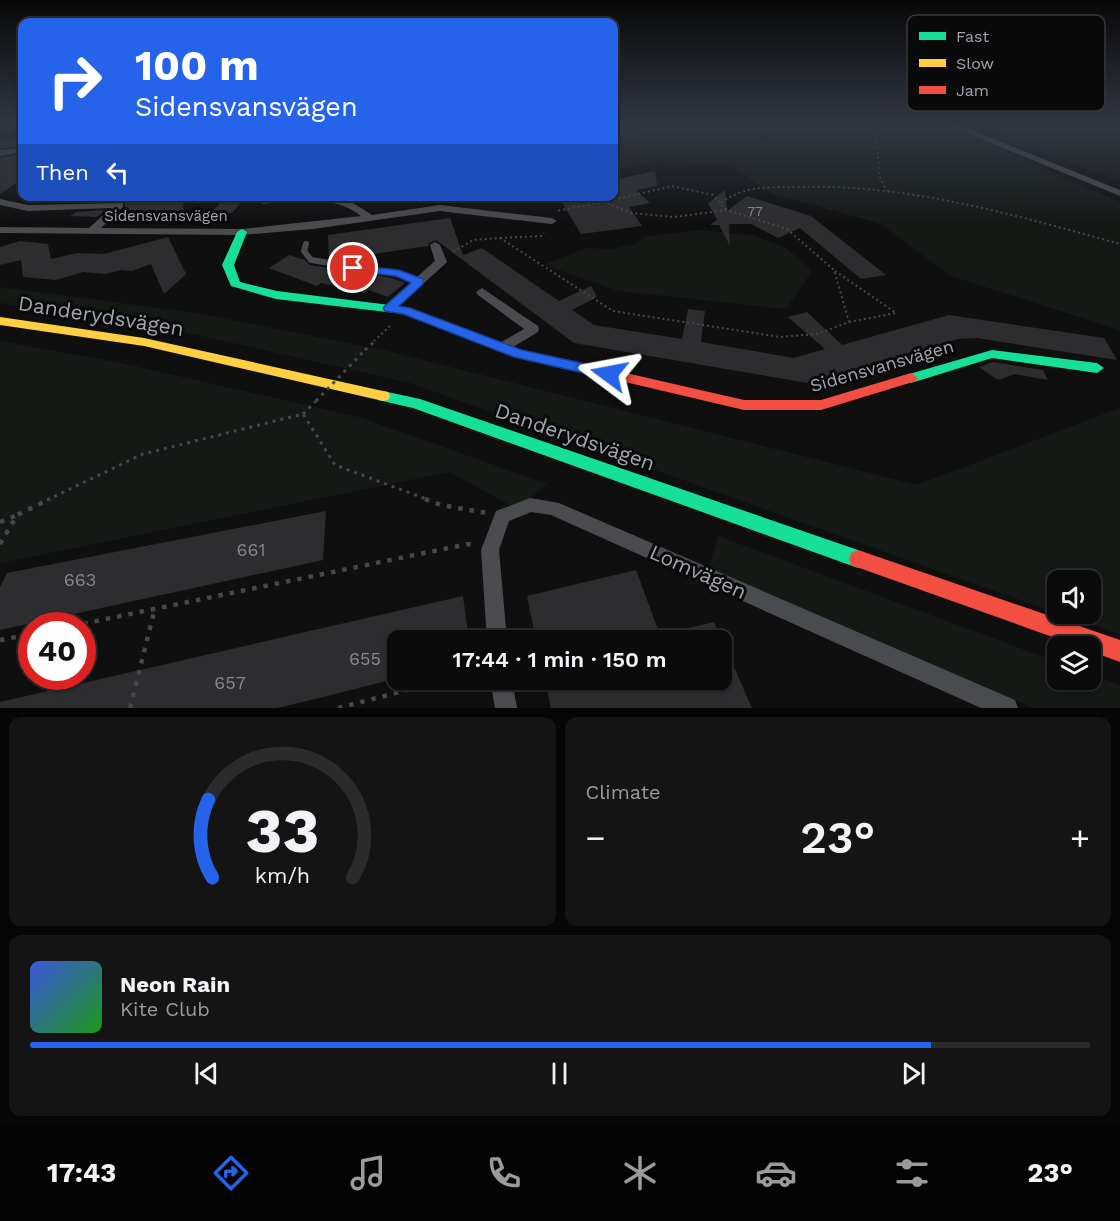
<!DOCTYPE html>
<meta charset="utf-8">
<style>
body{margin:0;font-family:"Work Sans",sans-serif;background:#141415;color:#f1f3f6;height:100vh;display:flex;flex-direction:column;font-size:22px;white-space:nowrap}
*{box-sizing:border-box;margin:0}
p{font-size:20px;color:#9a9b9d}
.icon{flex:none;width:33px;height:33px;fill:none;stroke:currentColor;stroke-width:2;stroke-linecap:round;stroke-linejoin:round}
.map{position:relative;height:708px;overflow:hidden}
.panel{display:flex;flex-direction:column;gap:9px;padding:9px;background:#060607;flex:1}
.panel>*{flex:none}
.banner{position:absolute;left:18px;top:18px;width:600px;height:183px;border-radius:12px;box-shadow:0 2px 4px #0004,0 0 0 2px #2b2b2d;background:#2563eb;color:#fff;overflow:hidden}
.controls{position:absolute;left:1047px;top:570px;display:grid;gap:12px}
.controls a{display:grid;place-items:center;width:54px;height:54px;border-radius:12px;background:#0b0b0c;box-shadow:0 2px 4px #0004,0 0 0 2px #2b2b2d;font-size:30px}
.speed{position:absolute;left:18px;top:612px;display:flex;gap:12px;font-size:30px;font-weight:700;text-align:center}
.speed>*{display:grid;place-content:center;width:78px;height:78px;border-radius:50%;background:#0b0b0c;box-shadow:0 2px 4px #0004,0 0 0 2px #2b2b2d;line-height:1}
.speed .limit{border:9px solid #d22;background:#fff;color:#111}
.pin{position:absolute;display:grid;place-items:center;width:51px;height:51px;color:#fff;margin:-26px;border:3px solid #fff;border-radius:50%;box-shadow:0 2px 6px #0007}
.me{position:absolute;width:66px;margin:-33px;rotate:283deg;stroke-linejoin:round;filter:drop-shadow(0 0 4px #0008)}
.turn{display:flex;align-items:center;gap:21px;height:126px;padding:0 18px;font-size:27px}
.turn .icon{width:78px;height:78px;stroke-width:2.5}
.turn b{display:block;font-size:42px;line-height:51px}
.then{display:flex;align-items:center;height:57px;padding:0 18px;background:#0003;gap:12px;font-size:22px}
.big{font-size:45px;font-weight:600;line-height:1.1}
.panel .widget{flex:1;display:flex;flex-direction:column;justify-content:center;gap:9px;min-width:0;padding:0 21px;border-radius:12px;background:#141415}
.panel .dial{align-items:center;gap:0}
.dial svg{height:156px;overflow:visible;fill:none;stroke:#2b2b2d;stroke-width:7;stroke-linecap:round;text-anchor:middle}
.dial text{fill:#f1f3f6;stroke:none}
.song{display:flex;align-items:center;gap:18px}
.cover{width:72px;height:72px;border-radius:9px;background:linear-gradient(135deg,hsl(230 70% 55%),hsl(120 70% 35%))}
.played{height:6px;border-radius:3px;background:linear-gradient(90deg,#2563eb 85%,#2b2b2d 85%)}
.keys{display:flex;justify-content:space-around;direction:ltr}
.heat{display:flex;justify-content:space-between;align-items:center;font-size:33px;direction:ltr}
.panel .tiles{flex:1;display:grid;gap:9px;grid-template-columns:1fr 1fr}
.widget:last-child{grid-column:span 2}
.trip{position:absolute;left:387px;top:630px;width:345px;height:60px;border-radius:12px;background:#0b0b0c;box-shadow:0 2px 4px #0004,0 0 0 2px #2b2b2d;font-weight:600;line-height:60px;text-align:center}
.tabs{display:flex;height:96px;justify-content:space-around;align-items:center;background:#040405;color:#9a9b9d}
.tabs .icon{width:42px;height:42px}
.tabs .current{color:#2563eb}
.tabs b{font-size:27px;color:#f1f3f6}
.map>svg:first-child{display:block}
.green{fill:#151916}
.building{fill:#2d2d30}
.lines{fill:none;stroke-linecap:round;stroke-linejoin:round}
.path-far2{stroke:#454749;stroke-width:2;stroke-dasharray:2 3;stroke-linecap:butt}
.path-far1{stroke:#454749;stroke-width:3;stroke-dasharray:3 5;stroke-linecap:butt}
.path{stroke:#454749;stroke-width:4.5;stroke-dasharray:4.5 7;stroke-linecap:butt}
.lane{stroke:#4a4b4e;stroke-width:6}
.street{fill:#4a4b4e;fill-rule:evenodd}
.fast{fill:#16e098;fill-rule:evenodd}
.slow{fill:#ffcf43;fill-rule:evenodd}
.jam{fill:#f24e42;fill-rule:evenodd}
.path-bridge{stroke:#454749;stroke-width:3;stroke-dasharray:3 5;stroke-linecap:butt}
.route{fill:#2563eb;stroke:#184099;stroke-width:1.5}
.labels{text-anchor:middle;stroke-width:6;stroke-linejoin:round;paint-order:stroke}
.far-number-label{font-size:14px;fill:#85878f}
.far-street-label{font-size:15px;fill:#a2a5af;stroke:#0a0a0b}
.street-label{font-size:18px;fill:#a2a5af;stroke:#0a0a0b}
.near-number-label{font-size:18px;fill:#85878f}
.near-street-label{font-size:21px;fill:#a2a5af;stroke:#0a0a0b}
.key{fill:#0a0a0b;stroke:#38383c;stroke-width:1.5}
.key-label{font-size:16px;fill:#a2a5af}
</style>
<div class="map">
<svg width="1120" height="708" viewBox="0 0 1120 708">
<rect width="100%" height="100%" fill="#0f0f10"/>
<!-- green -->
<g class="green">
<path d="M614 125H946L1120 202V330L951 276 879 223 772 194 731 165 659 161 614 170Z"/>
<path d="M1013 125H1120V181L1012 141 996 129Z"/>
<path d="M702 230 755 236 786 248 812 271 786 309 619 291 544 265 587 248 612 249 635 244 646 236Z"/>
<path d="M0 287 196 313 383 350 917 485 1120 408V634L1060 614H1090V580H1058L1057 613 410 383 171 329 0 303Z"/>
<path d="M0 341 121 363 359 417 547 484 517 509 450 472 0 563Z"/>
<path d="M718 536 1057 662 1058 680H1090L1091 674 1120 685V708H1034L708 571Z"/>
</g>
<!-- building -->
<g class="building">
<path d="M22 138V146L0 148V140Z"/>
<path d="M22 154V179L0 194V158Z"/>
<path d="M655 171 657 186 636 190 650 203 629 207 642 226 581 234 558 196H614V180Z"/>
<path d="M725 190 727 211 747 196 811 216 886 275 861 279 800 228 778 238 751 224H729L730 246 719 225H710L717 220 708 203Z"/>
<path d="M96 196H166L163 199H183L184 219 115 218 125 209V201H89Z"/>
<path d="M226 196H247L232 213 210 214Z"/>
<path d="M105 210 97 217 70 216 76 212Z"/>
<path d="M450 218 463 255 482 248 559 301 591 286 597 297 572 310 594 325 682 339 688 309 705 311 701 342 794 358 825 349 788 317 807 312 842 345 949 315 1104 338 1117 360 977 338 958 339 808 383 574 343 436 240 429 243 428 246 339 259 329 258 328 235Z"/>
<path d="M168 237 186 274 164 294 151 264 132 271 121 270 106 274 83 272 56 280 23 277 21 260 0 265V247L20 241 48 244 51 259 77 253 104 254Z"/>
<path d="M289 255 305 260 310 265 392 278 405 283 388 297 368 290 364 293 321 283 317 286 269 268Z"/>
<path d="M993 362 1043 370 1048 380 1015 374 998 380 979 367Z"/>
<path d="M326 511 323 560 0 630V587L7 573Z"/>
<path d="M636 570 660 635 714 622 752 708H551L545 680H722V640H536L527 596Z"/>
<path d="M463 596 469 640H398V678L315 699 277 708H0V702Z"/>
</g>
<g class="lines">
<!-- path-far2 -->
<g class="path-far2">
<path d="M805 125H898"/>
<path d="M876 127 879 175 887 191"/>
<path d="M992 128 1004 125"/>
<path d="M614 133 733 130 783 125"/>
<path d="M604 202 672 186 713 195 727 210"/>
<path d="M721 203C746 184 771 188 800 187 909 184 1015 215 1120 244"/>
<path d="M500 238 542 236 544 233"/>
<path d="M453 252 473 240 500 238 613 311 780 337 817 334 849 322 834 270 787 229 727 210 674 217 631 213 604 202 556 211"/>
<path d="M835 271 896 313"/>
<path d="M849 322 896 313"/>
<path d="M374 341 392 324"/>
</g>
<!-- path-far1 -->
<g class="path-far1">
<path d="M365 350 376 340"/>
<path d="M303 414 316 401"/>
<path d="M47 500 143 454 303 414 335 465 429 500"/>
</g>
<!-- path -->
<g class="path">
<path d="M425 499 441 505 487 513"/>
<path d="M0 522 15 516"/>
<path d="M0 544 17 515 50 499"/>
<path d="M72 626 468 544 475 546"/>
<path d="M0 640 32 634"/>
<path d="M130 708 155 608"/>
<path d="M338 708 446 680"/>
</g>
<!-- lane -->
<path class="lane" d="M306 244 304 251 311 260 393 273 419 282"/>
<!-- street -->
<g class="street">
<path d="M947 125H959L1120 190V196Z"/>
<path d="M22 148V152L0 156V150Z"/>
<path d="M282 196 334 197 350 201 372 215 440 205 552 218 557 221 552 224 440 211 313 229 242 235 0 233V227L89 228 111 208 28 211 0 205V199L28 205 123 203V207L101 228 242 229 361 216C334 194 296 201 263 204L258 201 263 198Z"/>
<path d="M435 242 440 245 447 262 445 264 393 311H385L383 308 385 305 435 261 430 245Z"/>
<path d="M482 288 538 326 539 329 538 332 508 350H498L496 347 498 344 524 329 478 295 476 292Z"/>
<path d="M530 498 559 503 1015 700 1018 708H981L551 515 531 512 509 521 499 550 507 640H487L481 550 496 511Z"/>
<path d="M490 680H512L517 708H495Z"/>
</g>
<!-- fast -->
<g class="fast">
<path d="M242 229 247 232 234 265 240 282 277 291 406 307 522 350 613 370 620 375 613 380 514 357 404 314 276 299 231 286 222 265 237 232Z"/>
<path d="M992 350 1097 363 1104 368 1097 373 992 358 911 383 904 378 906 375Z"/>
<path d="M383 391 420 399 858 550 865 553 867 559 865 565 858 568 413 408 378 400 376 396 378 392Z"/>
</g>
<!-- slow -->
<path class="slow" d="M0 317 144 338 383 391 388 392 390 396 388 400 383 401 144 346 0 325Z"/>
<!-- jam -->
<g class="jam">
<path d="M613 370 744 400H821L911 373 918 378 916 381 821 410H744L608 378 606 375 608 372Z"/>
<path d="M858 550 1120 640V662L1090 651V646H1078L851 565 849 559 851 553Z"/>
</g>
<!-- path-bridge -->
<path class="path-bridge" d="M316 401 365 350"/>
</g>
<!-- sky -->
<linearGradient id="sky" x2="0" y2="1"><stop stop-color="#080809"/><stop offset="0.56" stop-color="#313742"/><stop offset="1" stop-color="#313742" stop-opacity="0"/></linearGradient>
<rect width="1120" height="224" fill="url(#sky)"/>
<!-- route -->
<path class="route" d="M353 265 399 270 423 279V284L399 306 410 308 522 350 609 369 616 374 609 379 514 357 403 314 385 311 383 308 385 306 411 283 396 276 349 271 348 268Z"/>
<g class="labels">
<!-- far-number labels -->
<g class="far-number-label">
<text x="755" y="216">77</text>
</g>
<!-- far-street labels -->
<g class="far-street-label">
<text x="166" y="221">Sidensvansvägen</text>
</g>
<!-- street labels -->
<g class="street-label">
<text transform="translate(882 366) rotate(-16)" y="6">Sidensvansvägen</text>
</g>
<!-- near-number labels -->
<g class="near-number-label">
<text x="251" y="556">661</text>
<text x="80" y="586">663</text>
<text x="365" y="665">655</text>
<text x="230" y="689">657</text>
</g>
<!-- near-street labels -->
<g class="near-street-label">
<text transform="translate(101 316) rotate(9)" y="7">Danderydsvägen</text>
<text transform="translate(575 437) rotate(19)" y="7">Danderydsvägen</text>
<text transform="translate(698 572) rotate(24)" y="7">Lomvägen</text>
</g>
</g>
<!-- legend -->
<rect x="907" y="15" width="198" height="96" rx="9" class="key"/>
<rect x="919" y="32" width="27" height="8" fill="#16e098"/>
<rect x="919" y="59" width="27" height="8" fill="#ffcf43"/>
<rect x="919" y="86" width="27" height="8" fill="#f24e42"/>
<g class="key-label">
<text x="956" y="42">Fast</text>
<text x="956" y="69">Slow</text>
<text x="956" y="96">Jam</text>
</g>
</svg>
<div class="controls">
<a><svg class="icon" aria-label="sound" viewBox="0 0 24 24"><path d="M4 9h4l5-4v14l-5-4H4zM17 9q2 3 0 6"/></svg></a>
<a><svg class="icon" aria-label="layers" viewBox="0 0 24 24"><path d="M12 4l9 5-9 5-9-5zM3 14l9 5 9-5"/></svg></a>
</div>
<div class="speed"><div class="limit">40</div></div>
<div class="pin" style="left:353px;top:268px;background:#d93025"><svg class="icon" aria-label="arrive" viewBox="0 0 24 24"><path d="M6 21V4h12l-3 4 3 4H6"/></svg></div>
<svg class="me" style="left:609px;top:374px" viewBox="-20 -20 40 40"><path d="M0-17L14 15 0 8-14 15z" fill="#2563eb" stroke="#fff" stroke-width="4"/></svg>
<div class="trip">17:44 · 1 min · 150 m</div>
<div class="banner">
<div class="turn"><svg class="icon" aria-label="right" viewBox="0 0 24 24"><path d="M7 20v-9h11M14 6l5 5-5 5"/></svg><div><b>100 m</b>Sidensvansvägen</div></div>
<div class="then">Then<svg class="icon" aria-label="left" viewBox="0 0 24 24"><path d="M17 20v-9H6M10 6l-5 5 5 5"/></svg></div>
</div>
</div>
<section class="panel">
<div class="tiles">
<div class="widget dial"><svg viewBox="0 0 100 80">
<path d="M14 69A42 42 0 1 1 86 69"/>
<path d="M14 69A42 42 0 0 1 12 29" stroke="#2563eb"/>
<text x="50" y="56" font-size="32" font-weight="700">33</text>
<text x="50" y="72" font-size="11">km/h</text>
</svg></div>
<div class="widget"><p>Climate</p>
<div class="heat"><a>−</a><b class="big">23°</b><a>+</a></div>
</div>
<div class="widget">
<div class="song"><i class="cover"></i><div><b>Neon Rain</b><p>Kite Club</p></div></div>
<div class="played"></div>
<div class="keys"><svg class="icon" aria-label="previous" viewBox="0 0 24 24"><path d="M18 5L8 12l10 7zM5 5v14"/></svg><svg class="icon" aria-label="pause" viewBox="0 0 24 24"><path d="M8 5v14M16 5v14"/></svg><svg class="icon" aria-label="next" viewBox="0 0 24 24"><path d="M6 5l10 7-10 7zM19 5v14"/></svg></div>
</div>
</div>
</section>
<nav class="tabs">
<b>17:43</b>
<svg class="icon current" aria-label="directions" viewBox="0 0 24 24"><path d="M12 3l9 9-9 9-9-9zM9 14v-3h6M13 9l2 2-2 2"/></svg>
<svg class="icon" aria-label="music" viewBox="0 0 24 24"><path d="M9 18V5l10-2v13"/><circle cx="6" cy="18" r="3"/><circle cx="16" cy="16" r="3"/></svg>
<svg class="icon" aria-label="phone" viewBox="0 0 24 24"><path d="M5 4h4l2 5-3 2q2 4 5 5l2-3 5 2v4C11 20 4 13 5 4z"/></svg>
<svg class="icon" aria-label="climate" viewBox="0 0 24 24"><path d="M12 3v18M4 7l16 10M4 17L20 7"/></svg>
<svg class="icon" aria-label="car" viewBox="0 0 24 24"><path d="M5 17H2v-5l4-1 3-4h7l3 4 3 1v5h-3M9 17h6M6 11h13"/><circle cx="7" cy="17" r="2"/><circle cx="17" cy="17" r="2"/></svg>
<svg class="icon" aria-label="filters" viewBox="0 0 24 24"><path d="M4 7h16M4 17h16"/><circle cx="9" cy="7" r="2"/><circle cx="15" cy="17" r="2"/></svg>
<b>23°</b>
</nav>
